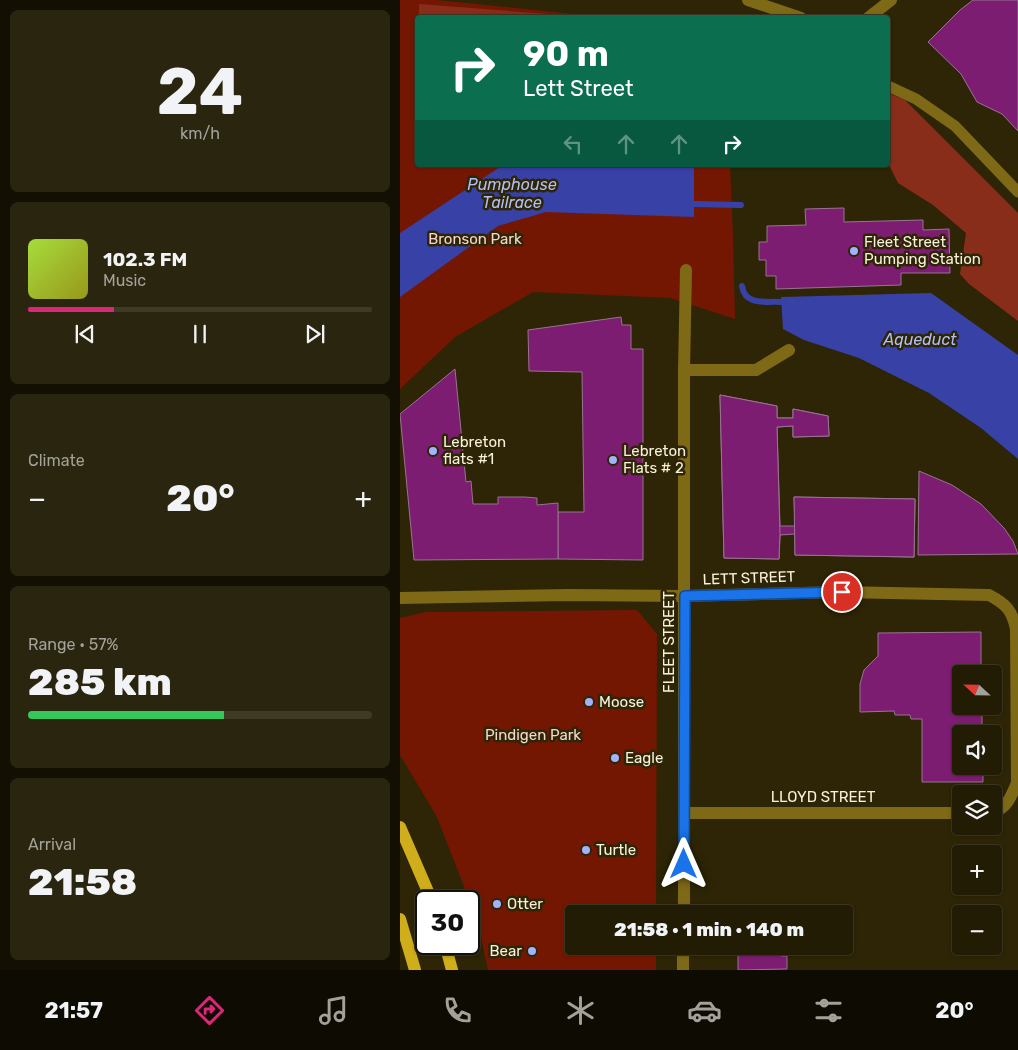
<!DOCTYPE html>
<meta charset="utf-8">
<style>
body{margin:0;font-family:Rubik,sans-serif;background:#2a250e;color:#f1f3f6;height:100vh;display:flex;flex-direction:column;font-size:19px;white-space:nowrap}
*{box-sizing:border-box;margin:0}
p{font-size:16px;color:#a2a19a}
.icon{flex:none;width:28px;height:28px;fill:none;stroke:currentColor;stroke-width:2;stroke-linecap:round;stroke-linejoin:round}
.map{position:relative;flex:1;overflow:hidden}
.drawer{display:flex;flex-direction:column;gap:10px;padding:10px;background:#130f02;width:400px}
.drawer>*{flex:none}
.top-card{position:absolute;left:15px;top:15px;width:475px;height:152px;border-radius:5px;box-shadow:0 1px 4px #0004,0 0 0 1px #3f3a26;background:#0b6e4f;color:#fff;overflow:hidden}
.needle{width:32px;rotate:292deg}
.buttons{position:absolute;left:552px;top:665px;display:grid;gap:10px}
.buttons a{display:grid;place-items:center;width:50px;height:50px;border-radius:5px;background:#221c04;box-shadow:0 1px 4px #0004,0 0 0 1px #3f3a26;font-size:25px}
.speed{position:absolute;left:15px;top:890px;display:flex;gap:10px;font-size:25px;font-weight:700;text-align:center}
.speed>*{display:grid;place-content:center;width:65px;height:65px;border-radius:50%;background:#221c04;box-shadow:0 1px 4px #0004,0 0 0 1px #3f3a26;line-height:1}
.speed .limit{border:2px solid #111;border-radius:8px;background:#fff;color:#111}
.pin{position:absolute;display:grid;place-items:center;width:42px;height:42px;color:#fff;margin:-21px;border:2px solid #fff;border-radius:50%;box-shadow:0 1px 5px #0007}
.me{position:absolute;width:55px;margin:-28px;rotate:0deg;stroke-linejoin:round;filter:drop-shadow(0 0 4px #0008)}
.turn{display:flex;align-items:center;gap:18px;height:105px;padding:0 25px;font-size:22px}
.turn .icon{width:65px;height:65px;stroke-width:2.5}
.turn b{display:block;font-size:35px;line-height:42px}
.lanes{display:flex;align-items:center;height:48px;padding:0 25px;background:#0003;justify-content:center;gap:25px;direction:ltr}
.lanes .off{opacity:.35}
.big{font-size:38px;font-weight:800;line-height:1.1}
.drawer .tile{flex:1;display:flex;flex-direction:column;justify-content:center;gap:8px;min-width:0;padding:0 18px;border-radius:8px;background:#2a250e}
.drawer .dial{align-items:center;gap:0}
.dial b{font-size:65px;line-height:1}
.song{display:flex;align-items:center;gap:15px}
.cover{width:60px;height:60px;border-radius:8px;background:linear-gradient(135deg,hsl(80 70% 55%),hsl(60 70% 35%))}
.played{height:5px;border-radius:2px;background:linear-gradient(90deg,#db2777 25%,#3f3a26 25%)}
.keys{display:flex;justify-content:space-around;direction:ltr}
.heat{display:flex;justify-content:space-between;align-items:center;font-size:28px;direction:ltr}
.charge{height:8px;border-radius:4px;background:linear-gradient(90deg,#34c759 57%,#3f3a26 0)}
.trip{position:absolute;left:165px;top:905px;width:288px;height:50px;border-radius:5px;background:#221c04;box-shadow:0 1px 4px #0004,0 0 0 1px #3f3a26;font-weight:800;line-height:50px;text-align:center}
.tabs{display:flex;height:80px;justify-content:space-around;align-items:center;background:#0e0b02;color:#a2a19a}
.tabs .icon{width:35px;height:35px}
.tabs .current{color:#db2777}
.tabs b{font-size:22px;color:#f1f3f6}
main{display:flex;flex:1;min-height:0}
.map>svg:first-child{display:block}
.green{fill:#741702}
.forest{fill:#882d1a}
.water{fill:#3841a6}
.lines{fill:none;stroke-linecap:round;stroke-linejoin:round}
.stream{stroke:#3841a6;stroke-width:6}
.building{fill:#7d1d71;stroke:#987491}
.lane{stroke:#7e6917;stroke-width:11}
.street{stroke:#7e6917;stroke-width:12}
.primary{stroke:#d0ad1b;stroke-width:12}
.route-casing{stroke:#114b97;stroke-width:12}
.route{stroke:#1a73e8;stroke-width:9}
.poi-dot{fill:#a1b3fd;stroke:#2d2505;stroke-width:2}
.labels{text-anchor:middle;stroke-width:5;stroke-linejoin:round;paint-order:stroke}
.park-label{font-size:15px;fill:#f5d5cd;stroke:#2d2505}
.poi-label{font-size:15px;fill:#f8f1db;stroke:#2d2505;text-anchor:start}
.street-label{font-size:15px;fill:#f8f1db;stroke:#2d2505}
.water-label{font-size:16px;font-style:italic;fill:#b2bff4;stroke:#2d2505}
</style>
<main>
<section class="drawer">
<div class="tile dial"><b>24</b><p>km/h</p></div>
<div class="tile">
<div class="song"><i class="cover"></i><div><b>102.3 FM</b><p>Music</p></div></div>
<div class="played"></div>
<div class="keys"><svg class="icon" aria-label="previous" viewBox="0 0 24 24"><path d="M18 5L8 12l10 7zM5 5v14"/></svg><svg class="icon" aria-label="pause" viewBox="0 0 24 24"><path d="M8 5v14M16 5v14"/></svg><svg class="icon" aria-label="next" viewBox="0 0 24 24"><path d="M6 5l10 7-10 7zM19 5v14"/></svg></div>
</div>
<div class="tile"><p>Climate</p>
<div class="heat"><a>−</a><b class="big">20°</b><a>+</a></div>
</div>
<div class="tile"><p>Range · 57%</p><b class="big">285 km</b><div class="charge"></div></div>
<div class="tile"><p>Arrival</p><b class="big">21:58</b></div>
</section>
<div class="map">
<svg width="618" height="970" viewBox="0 0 618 970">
<rect width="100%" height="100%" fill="#2d2505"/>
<!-- green -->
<g class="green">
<path d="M0 0H37L203 17 18 18V165H330L333 237 335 319 270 298 133 292 55 337 0 389Z"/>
<path d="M237 610 257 634 256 914H174V946H256V970H88L77 920 37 817 0 755V618L26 612Z"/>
</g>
<!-- forest -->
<g class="forest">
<path d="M19 4 187 17H19Z"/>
<path d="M488 93 505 100 618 213V321L569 284 560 274 566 233 533 205 498 183 488 163Z"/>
</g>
<!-- water -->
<g class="water">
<path d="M103 165H294V217L146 212 98 226 0 297V233Z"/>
<path d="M531 293 618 355V459L581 428 529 393 459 358 404 340 383 329 381 297Z"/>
</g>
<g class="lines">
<!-- stream -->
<g class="stream">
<path d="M294 204 341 205"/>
<path d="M342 286C345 306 365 301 382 302"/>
</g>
</g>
<!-- building -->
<g class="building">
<path d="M573 0H618V131L602 114 577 102 561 74 528 42 560 10Z"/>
<path d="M444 208V222L523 220V230L549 229 550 273H501V285L376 289V276H366V260H359V242H367V226L406 225 405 209Z"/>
<path d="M221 317 222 325H231V349H243V560L158 559V512H184L182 372 129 371 128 330Z"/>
<path d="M55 369 66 482 71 481 73 504H98V497H125L137 498V505L158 503V559L14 560 0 414Z"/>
<path d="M320 395 377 406V418H393V409L428 416 429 436 393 437V426L377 427 380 526H395L394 497 515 499 514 557 395 555V534L380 535 379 559 324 558Z"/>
<path d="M320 395 377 406V418H393V409L428 416 429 436 393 437V426L377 427 380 535 379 559 324 558Z"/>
<path d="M519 471 552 485 581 504 604 528 613 541 618 554 518 555Z"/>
<path d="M394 497 515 499 514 557 395 555Z"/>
<path d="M581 632V674H561V706H582V734H561V766H583V782H522V719H511L510 715H495L494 711 460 712V684L464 670 478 656V633Z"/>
<path d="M338 946H387V951H381V956H387V969L338 970Z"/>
</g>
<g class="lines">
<!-- lane -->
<path class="lane" d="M488 86 516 99 555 126 618 192"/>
<!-- street -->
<g class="street">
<path d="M348 0 401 18"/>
<path d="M468 18 491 0"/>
<path d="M284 370H356L389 350"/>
<path d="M0 598 168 595 285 596 441 592 589 595C606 604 612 610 616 629L617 783C611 796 608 807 594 812"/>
<path d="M284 813H561"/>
<path d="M284 914V370L286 270"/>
<path d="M283 970V946"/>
</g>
<!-- primary -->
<g class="primary">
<path d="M0 827 32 901"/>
<path d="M0 919 15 970"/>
<path d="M45 944 52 970"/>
</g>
</g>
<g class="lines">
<defs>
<path id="route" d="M284 864 285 596 442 592"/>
</defs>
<!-- route casing -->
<use href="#route" class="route-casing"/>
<!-- route -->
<use href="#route" class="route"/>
</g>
<!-- markers -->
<g class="poi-dot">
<circle cx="454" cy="251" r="5"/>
<circle cx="33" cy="451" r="5"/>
<circle cx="213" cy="460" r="5"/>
<circle cx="189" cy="702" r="5"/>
<circle cx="215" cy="758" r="5"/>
<circle cx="186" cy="850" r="5"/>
<circle cx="97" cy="904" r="5"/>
<circle cx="132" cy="951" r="5"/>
</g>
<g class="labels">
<!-- park labels -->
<g class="park-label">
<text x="75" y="244">Bronson Park</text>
<text x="133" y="740">Pindigen Park</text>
</g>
<!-- poi labels -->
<g class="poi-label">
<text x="464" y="247">Fleet Street<tspan x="464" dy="17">Pumping Station</tspan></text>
<text x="43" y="447">Lebreton<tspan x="43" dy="17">flats #1</tspan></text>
<text x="223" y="456">Lebreton<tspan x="223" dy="17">Flats # 2</tspan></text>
<text x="199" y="707">Moose</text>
<text x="225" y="763">Eagle</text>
<text x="196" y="855">Turtle</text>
<text x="107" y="909">Otter</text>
<text x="122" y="956" text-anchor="end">Bear</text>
</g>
<!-- street labels -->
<g class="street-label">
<text transform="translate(349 578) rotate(-2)" y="5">LETT STREET</text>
<text transform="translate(269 642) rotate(-90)" y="5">FLEET STREET</text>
<text x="423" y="802">LLOYD STREET</text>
</g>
<!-- water labels -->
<g class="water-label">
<text x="112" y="190">Pumphouse<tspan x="112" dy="18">Tailrace</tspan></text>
<text x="520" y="345">Aqueduct</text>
</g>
</g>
</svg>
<div class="buttons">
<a><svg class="needle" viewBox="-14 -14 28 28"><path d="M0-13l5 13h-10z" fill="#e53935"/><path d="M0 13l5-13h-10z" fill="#a2a19a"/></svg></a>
<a><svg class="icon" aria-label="sound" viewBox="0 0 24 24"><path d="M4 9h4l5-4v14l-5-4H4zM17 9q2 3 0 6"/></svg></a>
<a><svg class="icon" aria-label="layers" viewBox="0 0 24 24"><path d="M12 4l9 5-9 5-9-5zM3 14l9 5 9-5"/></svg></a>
<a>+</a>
<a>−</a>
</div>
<div class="speed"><div class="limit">30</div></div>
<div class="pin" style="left:442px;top:592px;background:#d93025"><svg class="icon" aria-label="arrive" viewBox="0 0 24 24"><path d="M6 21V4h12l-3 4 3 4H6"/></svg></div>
<svg class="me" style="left:284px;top:864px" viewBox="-20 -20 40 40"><path d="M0-17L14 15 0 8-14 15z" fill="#1a73e8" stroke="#fff" stroke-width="4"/></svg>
<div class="trip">21:58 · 1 min · 140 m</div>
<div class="top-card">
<div class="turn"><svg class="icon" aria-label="right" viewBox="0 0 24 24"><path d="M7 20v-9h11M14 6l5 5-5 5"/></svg><div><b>90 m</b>Lett Street</div></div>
<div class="lanes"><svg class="icon off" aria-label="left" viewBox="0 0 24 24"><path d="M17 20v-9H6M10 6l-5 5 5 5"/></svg><svg class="icon off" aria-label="ahead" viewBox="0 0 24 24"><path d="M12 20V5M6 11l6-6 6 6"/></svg><svg class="icon off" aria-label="ahead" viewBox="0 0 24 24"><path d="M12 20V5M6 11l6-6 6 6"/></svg><svg class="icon" aria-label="right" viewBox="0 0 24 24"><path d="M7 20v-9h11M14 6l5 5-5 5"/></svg></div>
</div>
</div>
</main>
<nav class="tabs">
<b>21:57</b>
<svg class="icon current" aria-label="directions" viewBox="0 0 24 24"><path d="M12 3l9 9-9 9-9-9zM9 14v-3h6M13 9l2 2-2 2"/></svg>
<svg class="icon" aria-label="music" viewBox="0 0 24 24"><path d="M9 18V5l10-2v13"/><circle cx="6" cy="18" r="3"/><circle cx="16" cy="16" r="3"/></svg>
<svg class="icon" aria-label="phone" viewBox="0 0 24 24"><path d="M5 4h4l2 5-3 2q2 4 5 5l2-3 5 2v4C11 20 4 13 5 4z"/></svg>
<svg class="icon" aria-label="climate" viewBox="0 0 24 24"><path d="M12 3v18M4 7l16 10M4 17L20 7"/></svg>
<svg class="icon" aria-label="car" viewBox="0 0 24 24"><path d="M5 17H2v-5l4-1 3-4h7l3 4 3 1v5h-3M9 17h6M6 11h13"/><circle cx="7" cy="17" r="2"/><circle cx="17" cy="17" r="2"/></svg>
<svg class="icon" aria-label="filters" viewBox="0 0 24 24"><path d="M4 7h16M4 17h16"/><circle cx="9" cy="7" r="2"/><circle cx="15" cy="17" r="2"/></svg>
<b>20°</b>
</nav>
